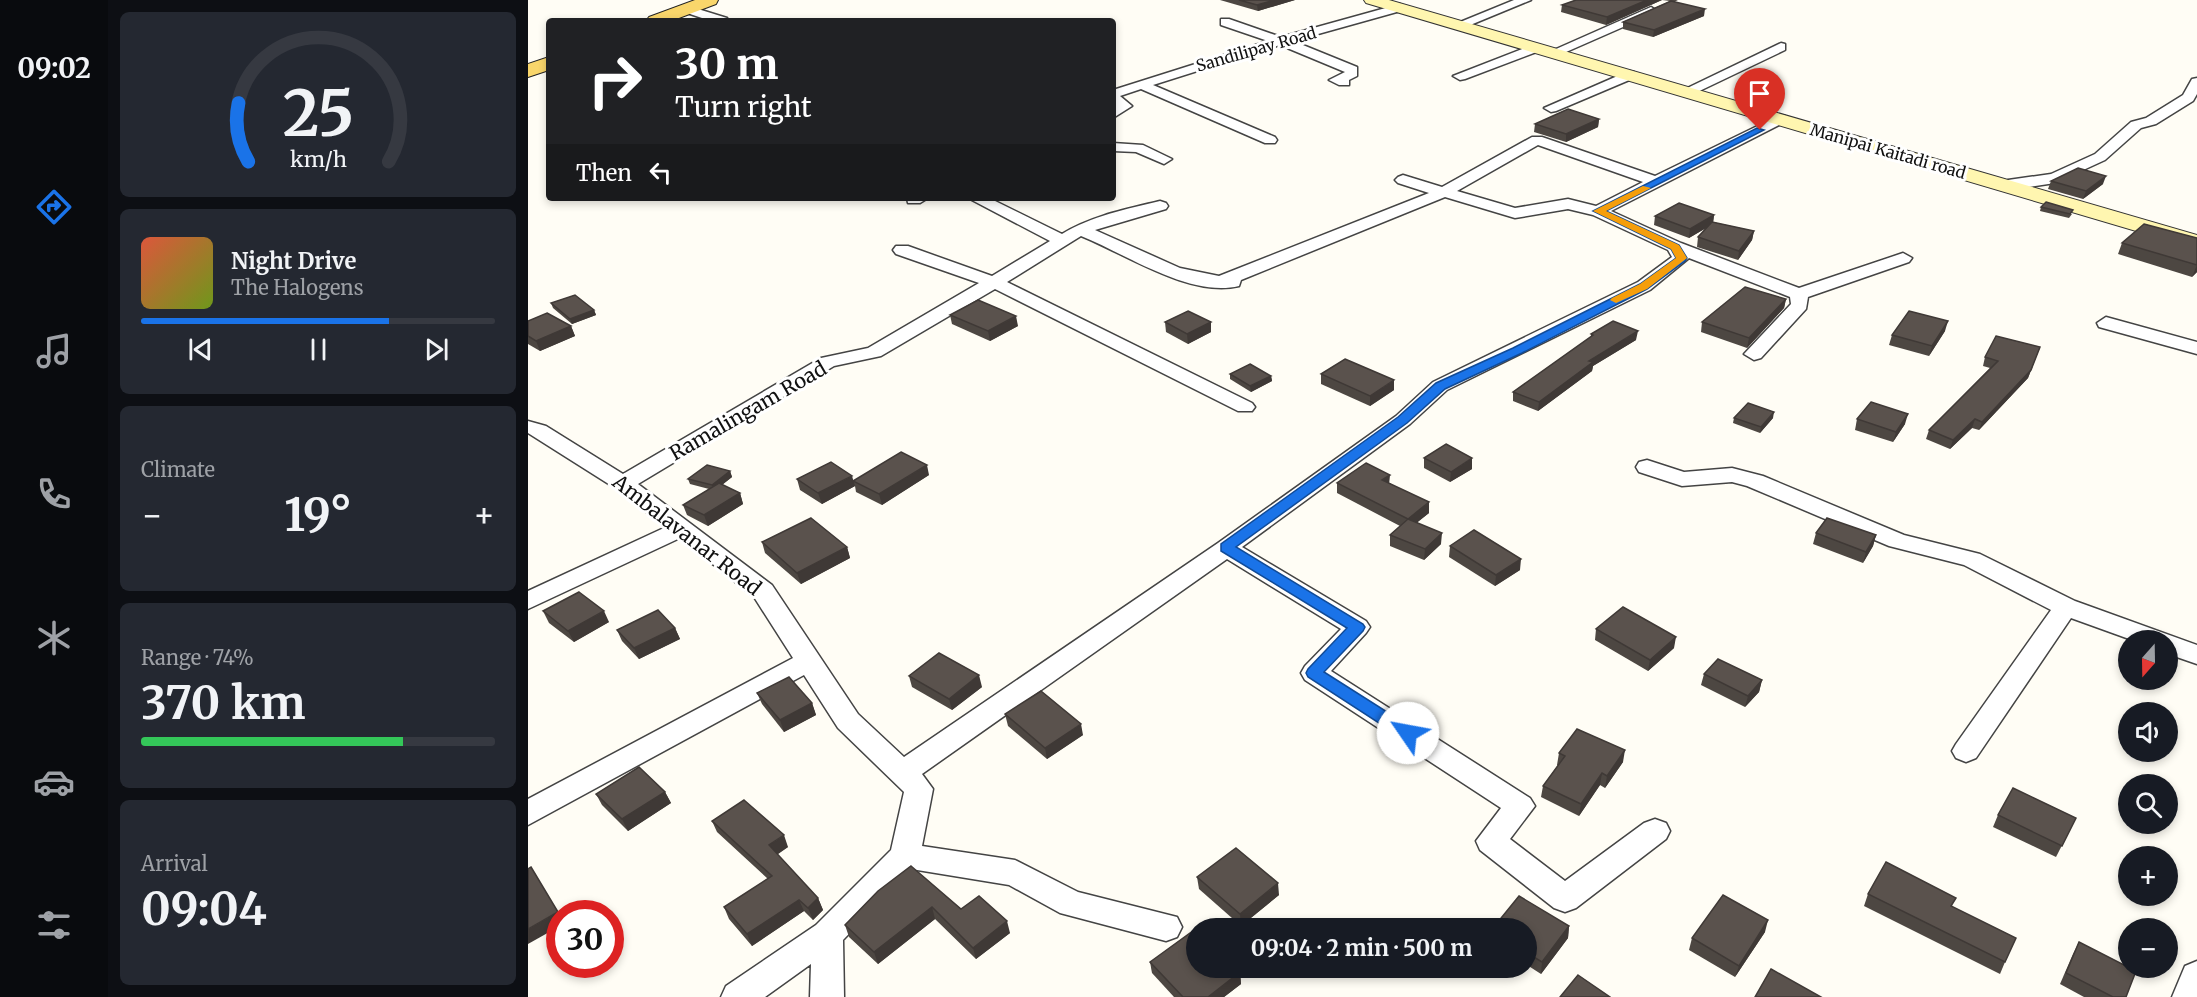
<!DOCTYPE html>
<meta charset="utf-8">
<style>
body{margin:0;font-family:Merriweather,serif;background:#242831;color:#f1f3f6;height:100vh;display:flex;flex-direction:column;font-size:22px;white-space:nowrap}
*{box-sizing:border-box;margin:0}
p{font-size:20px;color:#9ea1a6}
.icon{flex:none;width:33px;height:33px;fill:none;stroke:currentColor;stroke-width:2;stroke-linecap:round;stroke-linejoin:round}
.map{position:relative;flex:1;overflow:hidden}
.panel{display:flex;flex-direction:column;gap:12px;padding:12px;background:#0d0f14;width:420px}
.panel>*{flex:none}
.top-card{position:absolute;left:18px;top:18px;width:570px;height:183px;border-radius:6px;box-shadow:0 3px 9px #0003;background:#202124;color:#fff;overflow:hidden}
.needle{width:39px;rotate:200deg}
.tools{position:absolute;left:1590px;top:630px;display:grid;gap:12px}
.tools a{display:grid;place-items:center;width:60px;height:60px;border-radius:50%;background:#171b24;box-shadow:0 3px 9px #0003;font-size:30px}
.speed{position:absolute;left:18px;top:900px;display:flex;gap:12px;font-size:30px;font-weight:700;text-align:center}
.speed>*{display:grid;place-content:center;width:78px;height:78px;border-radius:50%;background:#171b24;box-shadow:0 3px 9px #0003;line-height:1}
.speed .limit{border:9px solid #d22;background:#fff;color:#111}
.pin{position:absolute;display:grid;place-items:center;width:51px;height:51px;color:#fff;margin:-62px -26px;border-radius:50% 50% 50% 0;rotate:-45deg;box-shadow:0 0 6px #0007}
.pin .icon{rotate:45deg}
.me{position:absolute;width:66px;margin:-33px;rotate:303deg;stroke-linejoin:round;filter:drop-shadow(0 0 4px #0008)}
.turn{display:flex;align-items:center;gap:21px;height:126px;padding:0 30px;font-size:27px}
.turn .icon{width:78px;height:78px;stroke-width:2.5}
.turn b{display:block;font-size:42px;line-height:51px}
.then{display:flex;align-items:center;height:57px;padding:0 30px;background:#0003;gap:12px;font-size:22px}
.big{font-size:45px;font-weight:700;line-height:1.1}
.panel .card{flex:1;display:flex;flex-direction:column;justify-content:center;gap:9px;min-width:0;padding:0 21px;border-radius:9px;background:#242831}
.panel .dial{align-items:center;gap:0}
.dial svg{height:156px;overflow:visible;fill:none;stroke:#363941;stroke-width:7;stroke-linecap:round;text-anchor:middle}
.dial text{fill:#f1f3f6;stroke:none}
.song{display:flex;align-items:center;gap:18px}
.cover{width:72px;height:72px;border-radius:9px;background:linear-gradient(135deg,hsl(10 70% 55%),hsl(80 70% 35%))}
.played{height:6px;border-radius:3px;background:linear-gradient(90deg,#1a73e8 70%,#363941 70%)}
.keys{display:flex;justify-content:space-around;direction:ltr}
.heat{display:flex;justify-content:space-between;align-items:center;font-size:33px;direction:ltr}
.charge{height:9px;border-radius:4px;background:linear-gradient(90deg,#34c759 74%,#363941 0)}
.trip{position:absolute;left:658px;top:918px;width:351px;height:60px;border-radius:30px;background:#171b24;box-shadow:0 3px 9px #0003;font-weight:700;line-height:60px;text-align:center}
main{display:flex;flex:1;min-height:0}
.tabs{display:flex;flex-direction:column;width:108px;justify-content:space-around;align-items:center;background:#090b0e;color:#9ea1a6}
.tabs .icon{width:42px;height:42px}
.tabs .selected{color:#1a73e8}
.tabs b{font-size:27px;color:#f1f3f6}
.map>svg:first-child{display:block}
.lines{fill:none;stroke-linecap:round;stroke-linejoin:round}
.street-casing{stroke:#444;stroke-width:3}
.secondary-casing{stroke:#333;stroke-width:2}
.primary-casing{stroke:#222;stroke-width:2}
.street{fill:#fff;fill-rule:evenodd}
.secondary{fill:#fff6b0;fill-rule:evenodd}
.primary{fill:#f9d66b;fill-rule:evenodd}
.wall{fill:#4d4742}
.shaded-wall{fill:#3f3936}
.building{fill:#5a524d;stroke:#3f3936;stroke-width:1.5}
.route{fill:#1a73e8;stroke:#114b97;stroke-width:1.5}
.slow{fill:#f59e0b}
.labels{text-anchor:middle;stroke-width:6;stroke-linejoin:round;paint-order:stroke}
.far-street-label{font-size:16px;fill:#111;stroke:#fff}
.street-label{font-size:20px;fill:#111;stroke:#fff}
</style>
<main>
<nav class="tabs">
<b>09:02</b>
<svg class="icon selected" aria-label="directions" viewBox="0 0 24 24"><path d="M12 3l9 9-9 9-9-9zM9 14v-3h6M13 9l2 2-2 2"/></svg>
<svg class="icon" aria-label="music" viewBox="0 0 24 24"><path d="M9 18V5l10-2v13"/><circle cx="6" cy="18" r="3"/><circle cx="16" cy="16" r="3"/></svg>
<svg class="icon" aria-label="phone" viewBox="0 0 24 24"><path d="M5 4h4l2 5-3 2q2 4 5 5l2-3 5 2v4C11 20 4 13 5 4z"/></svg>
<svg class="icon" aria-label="climate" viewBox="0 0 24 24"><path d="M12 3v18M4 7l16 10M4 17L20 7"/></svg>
<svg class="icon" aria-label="car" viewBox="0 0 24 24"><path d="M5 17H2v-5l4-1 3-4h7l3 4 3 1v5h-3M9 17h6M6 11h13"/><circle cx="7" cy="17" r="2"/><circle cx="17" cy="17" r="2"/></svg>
<svg class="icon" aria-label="filters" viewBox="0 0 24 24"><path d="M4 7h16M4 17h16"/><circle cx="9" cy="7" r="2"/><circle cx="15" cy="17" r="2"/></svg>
</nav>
<section class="panel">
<div class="card dial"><svg viewBox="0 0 100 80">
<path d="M14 69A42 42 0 1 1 86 69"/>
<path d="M14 69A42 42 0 0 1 9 39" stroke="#1a73e8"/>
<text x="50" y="56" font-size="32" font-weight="700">25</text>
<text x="50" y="72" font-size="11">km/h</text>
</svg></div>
<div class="card">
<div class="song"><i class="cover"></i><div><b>Night Drive</b><p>The Halogens</p></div></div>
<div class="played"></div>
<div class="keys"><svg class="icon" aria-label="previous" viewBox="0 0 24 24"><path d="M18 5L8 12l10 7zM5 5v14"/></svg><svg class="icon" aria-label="pause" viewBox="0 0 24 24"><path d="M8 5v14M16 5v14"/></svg><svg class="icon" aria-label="next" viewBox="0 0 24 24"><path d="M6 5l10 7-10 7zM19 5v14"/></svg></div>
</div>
<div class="card"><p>Climate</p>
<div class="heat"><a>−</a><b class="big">19°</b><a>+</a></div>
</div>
<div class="card"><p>Range · 74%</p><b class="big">370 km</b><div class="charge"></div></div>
<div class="card"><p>Arrival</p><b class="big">09:04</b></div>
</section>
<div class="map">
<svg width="1669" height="997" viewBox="0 0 1669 997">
<rect width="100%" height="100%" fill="#fffdf5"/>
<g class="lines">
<defs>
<g id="street">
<path d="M986 0H1003L935 28 925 25Z"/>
<path d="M872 4 876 6V10L765 41 829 67V76L821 80V85H811L801 80 817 72 752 45 625 85 747 137 749 140 747 143H737L613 89 592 96 604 106 585 118V108L588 106 585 104V90L740 41 693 25V19H701L753 37Z"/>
<path d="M157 5 199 18 201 21H183L153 11 151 9Z"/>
<path d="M1123 7 1129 11 1127 13 1029 56H1021L1019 53Z"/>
<path d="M1253 43 1257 44V50L1163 95H1153L1151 92Z"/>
<path d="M1007 44 1013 48 1011 51 937 79 932 80 925 76Z"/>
<path d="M1101 71 1106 72V78L1028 111 1023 112 1016 108Z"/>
<path d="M1669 78V94L1665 101 1628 124 1613 128 1577 160 1527 183 1480 190 1472 185 1480 180 1523 174 1567 154 1603 122 1618 118 1655 95 1664 79Z"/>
<path d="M1252 115 1257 116V122L1083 211 1153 243 1271 288 1375 253 1384 258 1381 262 1280 297 1278 309 1233 358 1226 360 1216 354 1263 304 1262 297 1161 258 1122 290 919 390 882 424 714 547 838 621 842 627 838 633 803 671 1002 798 1007 806 982 839 1037 881 1116 823 1127 819 1138 823 1142 831 1138 839 1048 908 1037 912 1026 908 952 850 948 841 973 808 777 680 773 673 777 666 813 629 699 559 394 774 405 789 394 846 487 860 550 892 649 917 654 927 649 937 638 941 532 913 481 885 383 869 315 940 316 997H282L283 964 237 997H193L198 986 288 925 363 850 376 792 310 728 276 675 0 825V799L265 658 226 597 152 538 0 609V591L138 527 87 488 0 433V421L18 426 95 474 293 358 340 348 451 283 368 254 365 250 368 246H380L464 276 522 241 440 198H461L534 234C563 216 599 209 632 201L638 203 640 206 638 209 567 230 652 268 691 276 901 193 870 183 867 180 870 177 875 175 914 187 1004 137H1014L1127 176ZM1010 145 1115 182 1068 206 1040 199 987 208 929 191ZM917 197 987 218 1040 209 1065 215 1140 250 1144 257 1110 282 905 382 868 416 690 543 376 757 330 714 244 585 110 484 306 366 353 356 467 289 710 411H724L727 407 724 403 479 282 553 236C598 254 662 298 711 286L713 280Z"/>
<path d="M585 143 615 145 644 159 636 164 608 152 585 151Z"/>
<path d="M379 198H400L392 203H380Z"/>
<path d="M1578 317 1669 342V354L1571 327 1569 323Z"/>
<path d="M1119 460 1156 472 1204 468 1235 476 1376 535 1452 554 1547 601 1669 645V664L1640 654V640H1604L1543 618 1448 758 1438 762 1428 758 1424 751 1428 744 1523 610 1436 565 1361 546 1219 486 1204 482 1154 486 1111 472 1108 467 1111 462Z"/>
<path d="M1669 961V997H1644L1657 966Z"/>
</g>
<path id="secondary" d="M836 0H861L1669 235V249L838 3Z"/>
<g id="primary">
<path d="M167 0H190L188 4 143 21H118L121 17Z"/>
<path d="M21 57V70L0 77V64Z"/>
</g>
</defs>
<!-- street casing -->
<use href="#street" class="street-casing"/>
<!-- secondary casing -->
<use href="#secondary" class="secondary-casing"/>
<!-- primary casing -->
<use href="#primary" class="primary-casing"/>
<!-- street -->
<use href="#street" class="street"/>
<!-- secondary -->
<use href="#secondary" class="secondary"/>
<!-- primary -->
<use href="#primary" class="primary"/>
</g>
<!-- wall -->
<g class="wall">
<path d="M692 0H767L730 11Z"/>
<path d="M1048 0H1134L1078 25 1033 12 1034 5Z"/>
<path d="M1134 0H1150L1146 2 1176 16 1125 37 1095 29V22L1142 1Z"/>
<path d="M1071 119 1070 127 1038 142 1006 132 1007 124Z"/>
<path d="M1523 181 1575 184 1555 199 1520 189Z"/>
<path d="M1513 207 1544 214 1541 218 1512 211Z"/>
<path d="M1186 215 1185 222 1226 231 1224 240 1210 260 1169 247 1170 237 1178 228 1161 238 1126 225 1127 216Z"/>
<path d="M1669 238V272L1664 277 1590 254 1594 243Z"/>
<path d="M1258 299 1256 308 1219 348 1173 332 1174 322Z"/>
<path d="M23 303 66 310 68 315 44 324 25 308Z"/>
<path d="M422 315 490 326 462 341 424 324Z"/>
<path d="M0 321 43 326 47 336 12 351 0 344Z"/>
<path d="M637 322H683V332L660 344 638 332Z"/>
<path d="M1417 331 1401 356 1361 345 1364 335Z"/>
<path d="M1063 334 1108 340 1065 366 1064 371 1010 411 985 401V392L1063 337Z"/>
<path d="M1512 347 1500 378 1451 430 1444 428 1422 449 1398 439 1401 430 1462 368 1455 366 1457 357Z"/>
<path d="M702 374 743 376 744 381 723 392 702 379Z"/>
<path d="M793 374 866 390 842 406 793 384Z"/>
<path d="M1206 418H1245L1232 433 1205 423Z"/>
<path d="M1329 419 1377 424 1365 442 1327 430Z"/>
<path d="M896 458 944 469 922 482 896 468Z"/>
<path d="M202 471 204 477 194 485 212 493 215 504 180 526 159 515 155 505 181 489 162 484 160 479Z"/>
<path d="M401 475 354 505 328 492 327 486 294 504 272 490 269 479 326 481Z"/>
<path d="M809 483H862L901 513 889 522 913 544 896 560 862 546V535L872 526 809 493Z"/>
<path d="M1288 533 1348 535 1345 546 1335 563 1285 544Z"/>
<path d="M234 542 319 547 322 558 273 584 237 553Z"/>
<path d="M922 546 992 570 967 586 921 557Z"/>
<path d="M15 611 81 622 46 642 21 623Z"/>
<path d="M147 628 152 639 111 659 94 641 89 630Z"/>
<path d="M1068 629 1146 648 1120 671 1067 640Z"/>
<path d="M1176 674 1234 680 1231 692 1217 707 1173 685Z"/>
<path d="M381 676 454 687 424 710 384 687Z"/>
<path d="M229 693 284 703 288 715 256 732 234 704Z"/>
<path d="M477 714 555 735 519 759 480 726Z"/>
<path d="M1031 753 1095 762 1077 788 1072 785 1051 816 1013 797 1015 786 1030 765H1029Z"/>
<path d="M137 792 143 803 100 831 74 805 68 794Z"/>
<path d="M1470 815 1548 818 1528 857 1465 827Z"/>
<path d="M184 821 260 847 249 854 290 898 295 910 285 920 276 911 224 946 201 919 196 907 240 879 189 832Z"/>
<path d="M669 877 751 895 713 926 671 889Z"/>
<path d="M350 891 433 909 482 933 448 959 407 919 350 964 321 937 317 925Z"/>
<path d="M1340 894 1424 907 1477 962 1472 974 1336 906Z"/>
<path d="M1041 926 1040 938 1013 974 999 965V928Z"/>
<path d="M1237 932 1207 977 1161 950 1164 938Z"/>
<path d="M1551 942 1598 997H1556L1532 984 1545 954Z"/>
<path d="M622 962 712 972 713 984 696 997H646L624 973Z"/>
</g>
<!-- shaded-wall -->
<g class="shaded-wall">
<path d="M747 0H767L730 11 729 5Z"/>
<path d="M1119 0H1134L1078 25 1079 17Z"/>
<path d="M1177 9 1176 16 1125 37 1126 30Z"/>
<path d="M1071 119 1070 127 1038 142V134Z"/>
<path d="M1578 176 1575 184 1555 199 1558 191Z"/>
<path d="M1186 215 1185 224 1161 238 1162 229Z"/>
<path d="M1226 231 1224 240 1210 260 1211 251Z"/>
<path d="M1669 265V272L1664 277Z"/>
<path d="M1258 299 1256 308 1219 348 1221 338Z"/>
<path d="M66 310 68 315 44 324 42 319Z"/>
<path d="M488 316 490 326 462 341 460 331Z"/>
<path d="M1420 321 1417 331 1401 356 1404 346Z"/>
<path d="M683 322V332L660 344 659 334Z"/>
<path d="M43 326 47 336 12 351 8 341Z"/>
<path d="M1110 331 1108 340 1065 366 1064 371 1010 411 1011 402 1061 361Z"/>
<path d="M1512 347 1500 378 1451 430 1454 422Z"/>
<path d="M743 376 744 381 723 392 722 386Z"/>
<path d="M866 380V390L842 406V396Z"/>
<path d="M1246 412 1245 418 1232 433 1233 427Z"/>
<path d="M1380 414 1377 424 1365 442 1368 432Z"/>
<path d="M1447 419 1444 428 1422 449 1425 440Z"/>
<path d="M944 458V469L922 482 923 472Z"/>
<path d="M399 465 401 475 354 505 351 494Z"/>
<path d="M202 471 204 477 186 491 184 485Z"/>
<path d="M862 475 861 485 854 480Z"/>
<path d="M324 476 327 486 294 504 290 493Z"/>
<path d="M212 493 215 504 180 526 176 515Z"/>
<path d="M901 502V513L880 530V519Z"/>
<path d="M914 533 913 544 896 560 897 549Z"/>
<path d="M1348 535 1345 546 1335 563 1338 552Z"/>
<path d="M319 547 322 558 273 584 269 573Z"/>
<path d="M993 559 992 570 967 586 968 575Z"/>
<path d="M76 611 81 622 46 642 40 631Z"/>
<path d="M147 628 152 639 111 659 106 648Z"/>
<path d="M1148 637 1146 648 1120 671 1122 660Z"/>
<path d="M451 675 454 687 424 710 421 699Z"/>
<path d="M1234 680 1231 692 1217 707 1220 696Z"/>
<path d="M284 703 288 715 256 732 252 720Z"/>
<path d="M553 724 555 735 519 759 517 748Z"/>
<path d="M1097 750 1095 762 1077 788 1079 776Z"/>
<path d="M1074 773 1072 785 1051 816 1053 804Z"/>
<path d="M137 792 143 803 100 831 94 819Z"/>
<path d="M256 835 260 847 246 857 241 845Z"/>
<path d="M750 883 751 895 713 926 712 914Z"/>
<path d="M290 898 295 910 285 920 280 908Z"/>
<path d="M271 900 276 911 224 946 219 934Z"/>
<path d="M404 907 407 919 350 964 346 952Z"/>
<path d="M30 912 32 914V926L0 944V929Z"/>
<path d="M1240 920 1237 932 1207 977 1211 966Z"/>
<path d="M479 921 482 933 448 959 445 948Z"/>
<path d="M1041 926 1040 938 1013 974 1014 962Z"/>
<path d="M712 972 713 984 696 997H680Z"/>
</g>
<!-- building -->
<g class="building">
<path d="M711 0H747L729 5Z"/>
<path d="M1048 0H1119L1079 17 1034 5Z"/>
<path d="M1143 1 1177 9 1126 30 1095 22Z"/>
<path d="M1040 109 1071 119 1038 134 1007 124Z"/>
<path d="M1550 168 1578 176 1558 191 1523 181Z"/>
<path d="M1518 202 1545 210 1542 214 1513 207Z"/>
<path d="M1151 203 1186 215 1162 229 1127 216Z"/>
<path d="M1184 222 1226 231 1211 251 1170 237Z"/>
<path d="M1616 224 1669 238V265L1594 243Z"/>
<path d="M1217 287 1258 299 1221 338 1174 322Z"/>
<path d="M47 295 66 310 42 319 23 303Z"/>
<path d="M450 300 488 316 460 331 422 315Z"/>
<path d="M660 311 683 322 659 334 637 322Z"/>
<path d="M1381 311 1420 321 1404 346 1364 335Z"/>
<path d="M19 313 43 326 8 341 0 336V321Z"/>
<path d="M1085 321 1110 331 1061 361 1065 362 1011 402 985 392 1065 335 1063 334Z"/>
<path d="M1468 336 1512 347 1503 370 1454 422 1447 419 1425 440 1401 430 1470 361 1457 357Z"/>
<path d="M817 359 866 380 842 396 793 374Z"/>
<path d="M722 364 743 376 722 386 702 374Z"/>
<path d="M1343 402 1380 414 1368 432 1329 419Z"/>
<path d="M1220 403 1246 412 1233 427 1206 418Z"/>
<path d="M918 444 944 458 923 472 896 458Z"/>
<path d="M373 452 399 465 351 494 325 481Z"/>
<path d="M303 462 324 476 290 493 269 479Z"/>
<path d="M838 463 862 475 854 480 901 502 880 519 809 483Z"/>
<path d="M179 465 202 471 184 485 160 479Z"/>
<path d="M191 483 212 493 176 515 155 505Z"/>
<path d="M283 518 319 547 269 573 234 542Z"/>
<path d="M1299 518 1348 535 1338 552 1288 533Z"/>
<path d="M880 519 914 533 897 549 862 535Z"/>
<path d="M946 530 993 559 968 575 922 546Z"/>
<path d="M51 592 76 611 40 631 15 611Z"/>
<path d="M1095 607 1148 637 1122 660 1068 629Z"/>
<path d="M130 610 147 628 106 648 89 630Z"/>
<path d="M411 653 451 675 421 699 381 676Z"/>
<path d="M1190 659 1234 680 1220 696 1176 674Z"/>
<path d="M261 677 284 703 252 720 229 693Z"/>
<path d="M513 691 553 724 517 748 477 714Z"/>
<path d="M1049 729 1097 750 1079 776 1074 773 1053 804 1015 786 1037 756 1031 753Z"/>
<path d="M111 767 137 792 94 819 68 794Z"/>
<path d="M1485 788 1548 818 1534 846 1470 815Z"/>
<path d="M216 800 256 835 241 845 290 898 280 908 271 900 219 934 196 907 244 876 184 821Z"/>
<path d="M708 848 750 883 712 914 669 877Z"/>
<path d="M1358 862 1428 898 1423 906 1488 938 1477 962 1340 894Z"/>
<path d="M383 866 433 909 451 896 479 921 445 948 404 907 346 952 317 925 350 891Z"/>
<path d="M3 867 30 912 0 929V869Z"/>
<path d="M1195 895 1240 920 1211 966 1164 938Z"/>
<path d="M991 896 1041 926 1014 962 999 953V928H965Z"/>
<path d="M669 928V968H707L712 972 680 997H655L622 962Z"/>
<path d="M1551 942 1608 971 1598 997H1585L1538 973Z"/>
<path d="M1243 969 1293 997H1227Z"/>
<path d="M1050 975 1082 997H1032Z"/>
</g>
<!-- route -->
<path class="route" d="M1229 128 1236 130 1078 211 1151 245 1159 258 1157 261 1119 289 994 353 917 389 879 423 708 547 835 624 837 627 835 631 796 672 886 729 888 733 886 738H874L780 677 778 673 780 669 819 628 693 551V544L870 417 908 383 985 348 1112 284 1148 258 1143 249 1065 211Z"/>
<!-- slow -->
<path class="slow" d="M1115 186 1123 188 1078 211 1151 245 1159 258 1119 289 1088 303 1082 300 1084 298 1112 284 1148 258 1143 249 1065 211Z"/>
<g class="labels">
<!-- far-street labels -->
<g class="far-street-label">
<text transform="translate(728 49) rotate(-16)" y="6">Sandilipay Road</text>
<text transform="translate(1360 151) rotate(16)" y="6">Manipai Kaitadi road</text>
</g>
<!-- street labels -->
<g class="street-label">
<text transform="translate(220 411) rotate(-30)" y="7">Ramalingam Road</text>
<text transform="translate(159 535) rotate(38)" y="7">Ambalavanar Road</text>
</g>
</g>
</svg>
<div class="tools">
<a><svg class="needle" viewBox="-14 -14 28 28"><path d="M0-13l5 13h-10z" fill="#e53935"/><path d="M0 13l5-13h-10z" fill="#9ea1a6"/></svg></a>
<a><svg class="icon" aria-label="sound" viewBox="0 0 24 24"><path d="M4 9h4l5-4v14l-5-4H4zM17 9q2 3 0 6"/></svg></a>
<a><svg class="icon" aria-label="search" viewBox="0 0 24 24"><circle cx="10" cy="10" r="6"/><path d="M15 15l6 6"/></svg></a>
<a>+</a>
<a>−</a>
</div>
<div class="speed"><div class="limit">30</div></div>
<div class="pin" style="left:1232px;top:130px;background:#d93025"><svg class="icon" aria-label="arrive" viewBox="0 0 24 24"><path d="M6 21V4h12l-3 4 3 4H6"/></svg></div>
<svg class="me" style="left:880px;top:733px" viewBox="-20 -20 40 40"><circle r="19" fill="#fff"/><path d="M0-13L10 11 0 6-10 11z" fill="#1a73e8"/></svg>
<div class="trip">09:04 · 2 min · 500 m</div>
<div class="top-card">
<div class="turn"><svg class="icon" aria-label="right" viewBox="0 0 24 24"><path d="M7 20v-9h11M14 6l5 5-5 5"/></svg><div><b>30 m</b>Turn right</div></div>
<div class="then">Then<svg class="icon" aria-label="left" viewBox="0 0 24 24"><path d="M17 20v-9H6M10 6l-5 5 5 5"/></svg></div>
</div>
</div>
</main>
